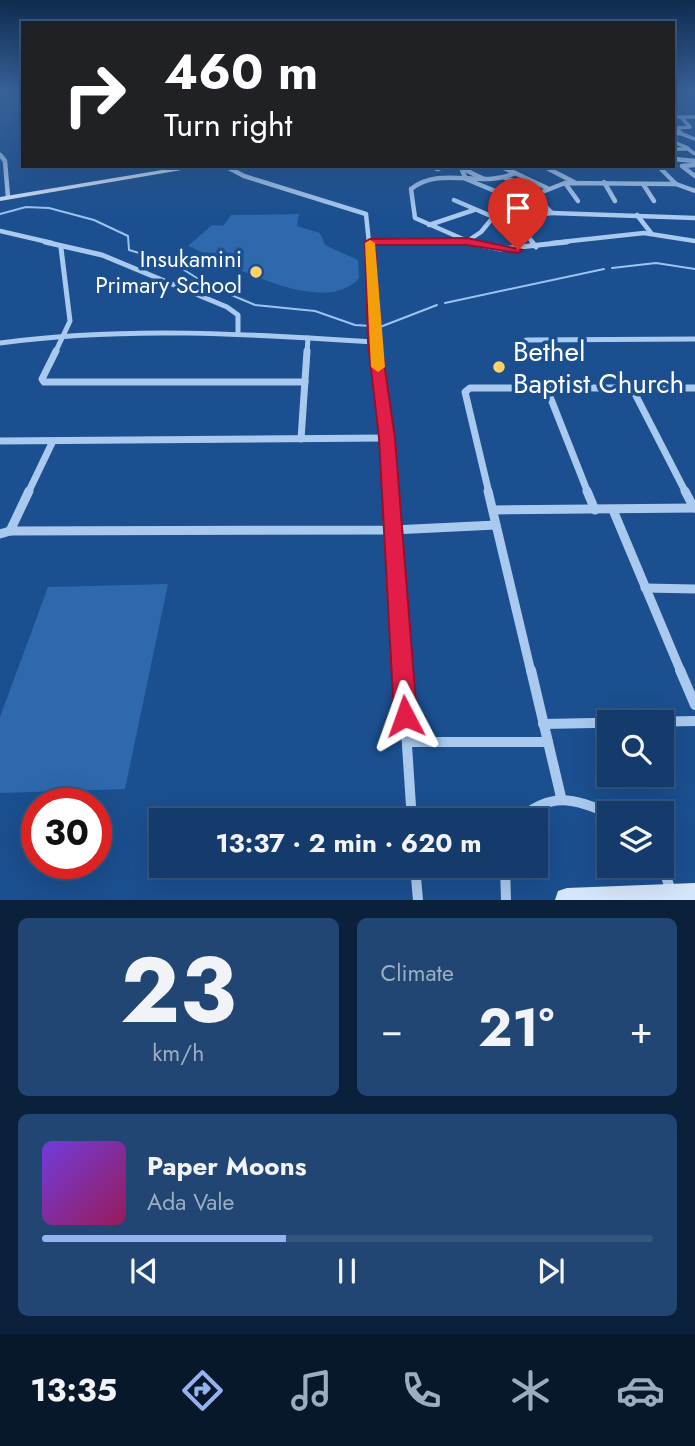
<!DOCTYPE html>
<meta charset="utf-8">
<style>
body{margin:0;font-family:Jost,sans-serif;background:#214673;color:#f1f3f6;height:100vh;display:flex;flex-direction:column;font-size:26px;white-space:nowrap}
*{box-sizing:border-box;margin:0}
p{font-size:23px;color:#9dadc1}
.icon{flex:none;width:38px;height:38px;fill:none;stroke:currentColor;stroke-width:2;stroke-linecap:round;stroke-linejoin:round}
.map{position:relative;height:900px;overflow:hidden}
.drawer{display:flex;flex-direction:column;gap:18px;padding:18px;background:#0b203b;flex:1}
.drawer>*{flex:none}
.top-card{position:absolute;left:21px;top:21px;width:654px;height:147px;border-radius:0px;box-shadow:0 7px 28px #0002,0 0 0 2px #33557e;background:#202124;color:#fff;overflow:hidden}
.buttons{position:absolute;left:597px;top:710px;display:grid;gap:14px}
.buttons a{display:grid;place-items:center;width:77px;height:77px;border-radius:0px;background:#143b6b;box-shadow:0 7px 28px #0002,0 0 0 2px #33557e;font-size:35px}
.speed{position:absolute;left:21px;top:788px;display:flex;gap:14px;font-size:35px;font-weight:700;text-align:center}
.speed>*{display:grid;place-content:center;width:91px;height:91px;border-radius:50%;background:#143b6b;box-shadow:0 7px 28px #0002,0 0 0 2px #33557e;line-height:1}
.speed .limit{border:10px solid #d22;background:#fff;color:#111}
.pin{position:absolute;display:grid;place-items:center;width:60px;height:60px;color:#fff;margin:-72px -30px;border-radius:50% 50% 50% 0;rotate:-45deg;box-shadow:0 0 7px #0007}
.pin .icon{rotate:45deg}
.me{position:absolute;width:77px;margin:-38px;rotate:356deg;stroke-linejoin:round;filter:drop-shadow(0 0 5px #0008)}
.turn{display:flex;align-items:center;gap:24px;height:147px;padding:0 28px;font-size:32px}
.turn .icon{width:91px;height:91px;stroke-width:2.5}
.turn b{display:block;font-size:49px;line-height:60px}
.big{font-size:52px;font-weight:700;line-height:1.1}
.drawer .widget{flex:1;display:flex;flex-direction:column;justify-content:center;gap:10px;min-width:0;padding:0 24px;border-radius:10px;background:#214673}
.drawer .dial{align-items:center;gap:0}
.dial b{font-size:91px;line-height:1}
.song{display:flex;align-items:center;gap:21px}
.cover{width:84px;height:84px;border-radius:10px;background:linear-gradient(135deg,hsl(260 70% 55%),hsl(330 70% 35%))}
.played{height:7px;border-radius:4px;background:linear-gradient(90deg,#95b2f1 40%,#33557e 40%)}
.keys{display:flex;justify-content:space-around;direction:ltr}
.heat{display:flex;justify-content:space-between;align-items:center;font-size:38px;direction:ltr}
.drawer .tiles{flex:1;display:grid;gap:18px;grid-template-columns:1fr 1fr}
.widget:last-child{grid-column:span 2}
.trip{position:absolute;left:149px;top:808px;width:399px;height:70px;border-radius:0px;background:#143b6b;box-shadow:0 7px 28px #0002,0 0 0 2px #33557e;font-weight:700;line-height:70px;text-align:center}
.menu{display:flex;height:112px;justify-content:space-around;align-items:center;background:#08182b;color:#9dadc1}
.menu .icon{width:49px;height:49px}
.menu .on{color:#95b2f1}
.menu b{font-size:32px;color:#f1f3f6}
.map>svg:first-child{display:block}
.green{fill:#2e69ad}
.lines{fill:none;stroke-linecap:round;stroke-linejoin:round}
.stream{stroke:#9cc4f0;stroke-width:2}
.street-far5{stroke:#a9c9ee;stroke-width:3.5}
.street-far4{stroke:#a9c9ee;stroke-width:4.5}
.street-far3{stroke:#a9c9ee;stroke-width:5}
.street-far2{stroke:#a9c9ee;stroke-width:7}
.street-far1{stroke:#a9c9ee;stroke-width:9}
.street{stroke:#a9c9ee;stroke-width:10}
.secondary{fill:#d6e6fa;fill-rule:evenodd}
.route{fill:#e11d48;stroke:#92132f;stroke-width:2}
.slow{fill:#f59e0b}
.poi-dot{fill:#ffd166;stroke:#1b4f8f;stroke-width:2.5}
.labels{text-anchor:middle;stroke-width:7;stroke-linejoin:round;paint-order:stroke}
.far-poi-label{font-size:23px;fill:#fff;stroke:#1b4f8f;text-anchor:end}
.poi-label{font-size:28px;fill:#fff;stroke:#1b4f8f;text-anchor:start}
</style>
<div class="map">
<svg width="695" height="900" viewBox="0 0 695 900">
<rect width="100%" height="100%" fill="#1b4f8f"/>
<!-- green -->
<g class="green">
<path d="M299 214 297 226 320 233 325 245 358 260 359 278C324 319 228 263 188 246L212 225 223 226 231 215Z"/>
<path d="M168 584 125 789 0 793V717L48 587Z"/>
</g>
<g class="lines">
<!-- stream -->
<g class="stream">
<path d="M0 214 26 207 49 208 94 220 128 236 129 250 173 263 208 285 255 305 315 311 355 325 371 326"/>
<path d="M612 268 656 263 695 269"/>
<path d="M445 303 604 269"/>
<path d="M380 327 437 305"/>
</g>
<!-- street-far5 -->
<g class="street-far5">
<path d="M674 117H695"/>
<path d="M674 133 682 134 676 128 690 127 681 117"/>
<path d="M682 134 695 139"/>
<path d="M674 142 688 148"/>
<path d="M674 149H688L695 154"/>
<path d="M0 154 3 158"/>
</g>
<!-- street-far4 -->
<g class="street-far4">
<path d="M1 156 5 161 8 197"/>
<path d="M674 159 695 161"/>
<path d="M695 165 682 166 695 176"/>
<path d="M225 166 244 176 366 214 369 243"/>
<path d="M429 166 438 169 446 166"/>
<path d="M457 166 484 179"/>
<path d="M471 166 462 170 466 179 519 201"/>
<path d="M500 166 547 188"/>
<path d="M543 166 574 182"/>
<path d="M658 166 676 184"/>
<path d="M505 178 527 186 534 182"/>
<path d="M604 182 615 201"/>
<path d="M565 183 578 201"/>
<path d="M643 184 654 201"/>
<path d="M454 200 498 219 552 213 533 194"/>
<path d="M552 213 695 218"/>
<path d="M637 215 651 233"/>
<path d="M515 219 533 243"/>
<path d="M429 225 474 210"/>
<path d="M0 231 52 243"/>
<path d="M370 242H466L481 232 495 215 519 201 565 183 676 184 695 191"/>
<path d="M472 243 415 218 411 189C441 165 483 189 515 173"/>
<path d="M552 243 644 233 695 241"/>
</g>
<!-- street-far3 -->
<g class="street-far3">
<path d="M45 242 102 255 227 307 238 315V333"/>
<path d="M369 242 376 353"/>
<path d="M370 242H467"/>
<path d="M465 242 500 249 567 242"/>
<path d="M532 242 536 247"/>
<path d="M526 340 695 339"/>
<path d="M0 343C124 326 250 334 375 342"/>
<path d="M55 353 70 321 61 248"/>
<path d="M307 353 308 338"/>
</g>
<!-- street-far2 -->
<g class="street-far2">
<path d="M56 351 42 379 44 382H305"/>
<path d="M376 351 391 493"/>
<path d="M632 388 686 493"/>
<path d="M547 389 588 493"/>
<path d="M301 439 307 351"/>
<path d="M0 441 387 438"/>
<path d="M28 493 52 443"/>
<path d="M489 493 465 392 470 388H695"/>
</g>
<!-- street-far1 -->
<g class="street-far1">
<path d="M390 491 402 672"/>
<path d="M488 491 531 672"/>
<path d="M587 491 595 510"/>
<path d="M685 491 694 508"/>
<path d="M493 510 695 508"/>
<path d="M613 510 681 672"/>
<path d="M10 531 29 491"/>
<path d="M0 534 10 531 393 530 496 525"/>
<path d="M645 588 695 589"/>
</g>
<!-- street -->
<g class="street">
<path d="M402 670 412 821"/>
<path d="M531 670 561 797"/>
<path d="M680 670 695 705"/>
<path d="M543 724 695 721"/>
<path d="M407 742H548"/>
<path d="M517 821C551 791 572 798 611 814"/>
<path d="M662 865 671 891"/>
<path d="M415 866 418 900"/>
<path d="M505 866 506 900"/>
</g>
<!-- secondary -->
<g class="secondary">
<path d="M186 166H205L0 201V197Z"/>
<path d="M695 883V900H555L558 891 567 888Z"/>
</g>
</g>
<!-- sky -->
<linearGradient id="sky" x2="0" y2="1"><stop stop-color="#0f2b4f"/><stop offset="0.42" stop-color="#39639b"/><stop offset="1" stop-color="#39639b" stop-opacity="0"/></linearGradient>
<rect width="695" height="216" fill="url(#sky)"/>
<!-- route -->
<path class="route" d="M467 238 523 250 518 253 467 245H375L381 342 395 438 417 716 414 724 405 727 397 724 394 716 379 438 368 342 365 242 370 239Z"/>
<!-- slow -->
<path class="slow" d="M370 240 375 243 385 367 378 372 371 367 365 243Z"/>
<!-- markers -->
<g class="poi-dot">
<circle cx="256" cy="272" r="7"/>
<circle cx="499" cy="367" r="7"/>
</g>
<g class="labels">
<!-- far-poi labels -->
<g class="far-poi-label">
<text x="242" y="267">Insukamini<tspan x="242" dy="26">Primary School</tspan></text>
</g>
<!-- poi labels -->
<g class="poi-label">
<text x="513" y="361">Bethel<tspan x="513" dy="32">Baptist Church</tspan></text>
</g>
</g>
</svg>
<div class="buttons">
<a><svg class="icon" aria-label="search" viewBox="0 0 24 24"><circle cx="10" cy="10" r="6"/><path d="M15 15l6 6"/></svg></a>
<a><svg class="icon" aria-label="layers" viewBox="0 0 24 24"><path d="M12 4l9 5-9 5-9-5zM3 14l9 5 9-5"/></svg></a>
</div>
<div class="speed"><div class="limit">30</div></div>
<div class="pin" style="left:518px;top:250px;background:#d93025"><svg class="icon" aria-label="arrive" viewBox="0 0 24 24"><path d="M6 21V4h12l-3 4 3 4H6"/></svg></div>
<svg class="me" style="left:405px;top:716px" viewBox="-20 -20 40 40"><path d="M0-17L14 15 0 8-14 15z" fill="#e11d48" stroke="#fff" stroke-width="4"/></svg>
<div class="trip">13:37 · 2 min · 620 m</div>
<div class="top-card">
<div class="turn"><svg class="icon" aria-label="right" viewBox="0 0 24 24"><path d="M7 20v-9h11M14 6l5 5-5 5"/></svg><div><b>460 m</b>Turn right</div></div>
</div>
</div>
<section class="drawer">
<div class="tiles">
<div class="widget dial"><b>23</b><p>km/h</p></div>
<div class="widget"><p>Climate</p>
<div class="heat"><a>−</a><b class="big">21°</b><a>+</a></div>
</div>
<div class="widget">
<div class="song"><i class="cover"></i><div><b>Paper Moons</b><p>Ada Vale</p></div></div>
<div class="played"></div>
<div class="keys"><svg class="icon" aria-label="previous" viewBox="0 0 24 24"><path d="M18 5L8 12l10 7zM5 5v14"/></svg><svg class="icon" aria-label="pause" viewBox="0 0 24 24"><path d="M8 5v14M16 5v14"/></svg><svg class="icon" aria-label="next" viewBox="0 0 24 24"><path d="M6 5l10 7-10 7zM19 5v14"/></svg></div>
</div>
</div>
</section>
<nav class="menu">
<b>13:35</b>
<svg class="icon on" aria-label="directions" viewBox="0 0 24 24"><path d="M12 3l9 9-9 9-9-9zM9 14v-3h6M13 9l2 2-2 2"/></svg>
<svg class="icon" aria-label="music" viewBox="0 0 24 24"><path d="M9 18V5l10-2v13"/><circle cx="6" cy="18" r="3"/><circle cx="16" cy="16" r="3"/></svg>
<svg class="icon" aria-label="phone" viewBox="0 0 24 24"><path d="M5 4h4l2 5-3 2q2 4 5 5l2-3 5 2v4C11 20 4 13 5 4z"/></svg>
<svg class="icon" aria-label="climate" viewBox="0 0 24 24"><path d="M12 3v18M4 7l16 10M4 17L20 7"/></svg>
<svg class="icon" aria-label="car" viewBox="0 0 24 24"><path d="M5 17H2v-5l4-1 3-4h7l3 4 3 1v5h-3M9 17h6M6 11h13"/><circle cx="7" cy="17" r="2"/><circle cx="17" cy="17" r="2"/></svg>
</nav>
